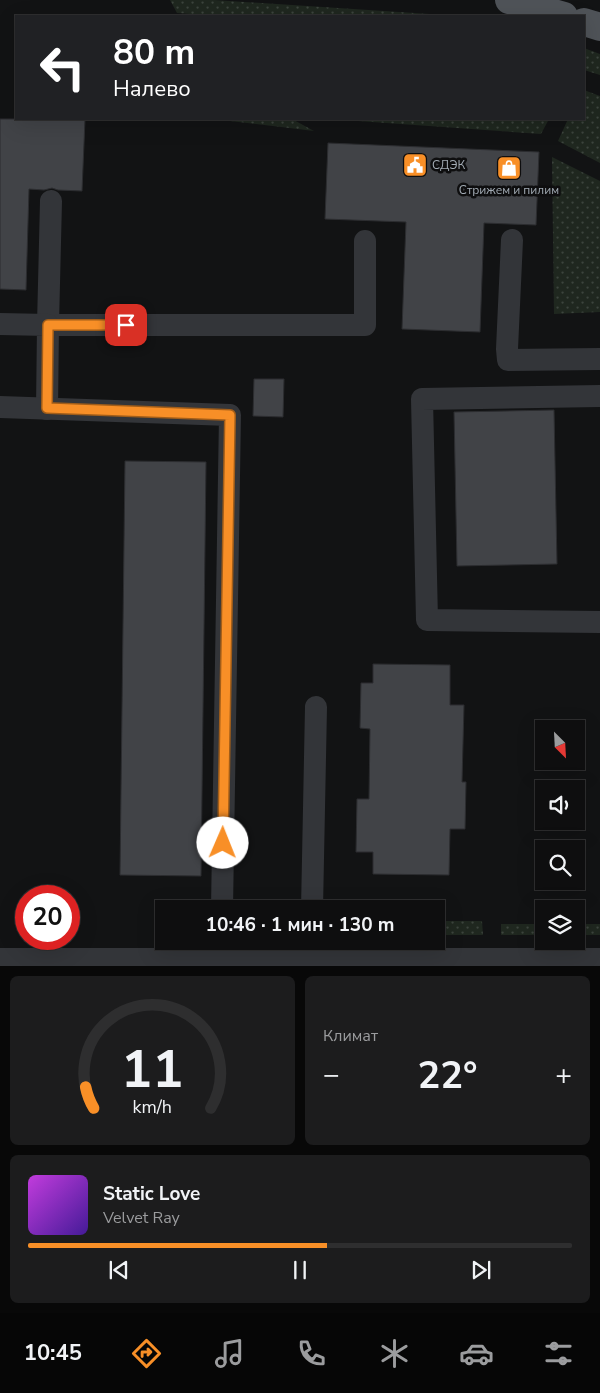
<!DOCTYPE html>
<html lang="ru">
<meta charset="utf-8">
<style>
body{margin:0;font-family:"Nunito Sans",sans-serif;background:#1c1c1d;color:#f1f3f6;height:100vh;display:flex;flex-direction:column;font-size:19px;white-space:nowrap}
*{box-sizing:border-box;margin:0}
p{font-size:16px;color:#9b9c9e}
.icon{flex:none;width:28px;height:28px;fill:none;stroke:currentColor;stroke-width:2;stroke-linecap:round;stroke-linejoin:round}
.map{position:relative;height:966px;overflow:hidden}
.drawer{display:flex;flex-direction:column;gap:10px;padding:10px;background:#080808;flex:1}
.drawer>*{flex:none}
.top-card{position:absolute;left:15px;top:15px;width:570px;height:105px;border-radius:0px;box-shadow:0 5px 20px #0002,0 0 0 1px #2e2e2f;background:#202124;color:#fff;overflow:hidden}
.needle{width:32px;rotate:156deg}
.controls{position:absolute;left:535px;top:720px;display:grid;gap:10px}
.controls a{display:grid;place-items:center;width:50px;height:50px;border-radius:0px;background:#0e0e0f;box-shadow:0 5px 20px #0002,0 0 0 1px #2e2e2f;font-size:25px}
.speed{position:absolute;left:15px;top:885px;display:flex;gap:10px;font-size:25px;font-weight:700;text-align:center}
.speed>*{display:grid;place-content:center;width:65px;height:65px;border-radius:50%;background:#0e0e0f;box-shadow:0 5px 20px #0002,0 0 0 1px #2e2e2f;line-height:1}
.speed .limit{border:8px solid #d22;background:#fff;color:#111}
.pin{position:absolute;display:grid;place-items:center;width:42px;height:42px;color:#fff;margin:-21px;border-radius:10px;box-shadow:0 2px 8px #0006}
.me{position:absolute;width:55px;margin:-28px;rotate:1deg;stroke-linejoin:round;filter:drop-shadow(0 0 4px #0008)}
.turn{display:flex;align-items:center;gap:18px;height:105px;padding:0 15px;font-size:22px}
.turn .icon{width:65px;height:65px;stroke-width:2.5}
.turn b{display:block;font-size:35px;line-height:42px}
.big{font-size:38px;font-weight:700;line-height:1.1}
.drawer .tile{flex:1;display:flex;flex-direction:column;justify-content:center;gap:8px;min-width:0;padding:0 18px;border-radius:8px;background:#1c1c1d}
.drawer .dial{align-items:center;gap:0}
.dial svg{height:130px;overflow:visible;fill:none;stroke:#2e2e2f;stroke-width:7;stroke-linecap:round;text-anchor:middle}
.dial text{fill:#f1f3f6;stroke:none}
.song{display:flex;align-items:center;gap:15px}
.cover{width:60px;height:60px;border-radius:8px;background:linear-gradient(135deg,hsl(290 70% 55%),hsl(260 70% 35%))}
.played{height:5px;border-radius:2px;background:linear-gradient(90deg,#f88f27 55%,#2e2e2f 55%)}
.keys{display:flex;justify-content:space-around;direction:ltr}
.heat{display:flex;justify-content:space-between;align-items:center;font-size:28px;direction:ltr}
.drawer .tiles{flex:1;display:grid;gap:10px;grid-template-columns:1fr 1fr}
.tile:last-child{grid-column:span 2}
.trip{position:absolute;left:155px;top:900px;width:290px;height:50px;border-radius:0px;background:#0e0e0f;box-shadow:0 5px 20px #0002,0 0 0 1px #2e2e2f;font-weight:700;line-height:50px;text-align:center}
.menu{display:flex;height:80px;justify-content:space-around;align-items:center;background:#060606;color:#9b9c9e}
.menu .icon{width:35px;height:35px}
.menu .active{color:#f88f27}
.menu b{font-size:22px;color:#f1f3f6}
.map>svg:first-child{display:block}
.green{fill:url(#green-dots)}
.building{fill:#414347;stroke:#2c2d30}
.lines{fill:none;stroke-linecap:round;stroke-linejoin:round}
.lane{stroke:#333539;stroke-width:22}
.street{stroke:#333539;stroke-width:28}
.primary{stroke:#4f5358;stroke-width:28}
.route-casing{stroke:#a15d19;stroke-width:12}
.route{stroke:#f88f27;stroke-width:9}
.labels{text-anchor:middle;stroke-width:5;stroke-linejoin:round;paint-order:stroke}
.poi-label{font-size:12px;fill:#a3acb5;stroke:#0e0e0f;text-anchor:start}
</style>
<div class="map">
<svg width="600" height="966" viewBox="0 0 600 966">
<defs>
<pattern id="green-dots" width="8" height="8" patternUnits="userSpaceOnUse" patternTransform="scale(1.25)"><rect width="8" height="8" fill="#1f271f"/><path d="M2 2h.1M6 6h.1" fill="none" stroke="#3c443d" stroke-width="1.8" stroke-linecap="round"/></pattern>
</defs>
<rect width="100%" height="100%" fill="#121314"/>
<!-- green -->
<g class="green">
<path d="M170 0H214L460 16H216L177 13Z"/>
<path d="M584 48 600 54V75L584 70Z"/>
<path d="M584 90 600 96V163L558 141 568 119H584Z"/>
<path d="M213 119H292L314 131Z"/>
<path d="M330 119H549L541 134Z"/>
<path d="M552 157 600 181V312L554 314Z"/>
<path d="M436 921H482L483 935H436Z"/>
<rect x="501" y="924" width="43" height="11"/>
<rect x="576" y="924" width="24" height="11"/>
</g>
<!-- building -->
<g class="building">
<path d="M0 119H85L82 191 58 190 52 188 44 190 29 189 26 290 0 289Z"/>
<path d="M328 143 539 152 536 225 484 223 480 332 402 329 406 222 325 219Z"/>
<path d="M254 379H284L283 417 253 416Z"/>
<path d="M554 410 557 564 457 566 454 412Z"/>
<path d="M125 461 206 462 201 876 120 875Z"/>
<path d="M373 664 450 665V705H464L462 782H466L465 829H450L449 875 373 874V852H356L357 799H369L370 729 360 728 361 683H373Z"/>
</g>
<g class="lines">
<!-- lane -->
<g class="lane">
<path d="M51 201 48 325H365V241"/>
<path d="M512 240 507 349 508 360 600 359"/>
<path d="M0 324 48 325 47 409"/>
<path d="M600 396 422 399 427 620 600 622"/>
<path d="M0 407 230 415 222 909"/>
<path d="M312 909 316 707"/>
<path d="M312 941V962"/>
<path d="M221 962V941"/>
</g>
<!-- street -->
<path class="street" d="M0 962H600"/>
<!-- primary -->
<g class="primary">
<path d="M509 0 564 16"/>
<path d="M584 22 600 27"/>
</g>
</g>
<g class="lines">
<defs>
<path id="route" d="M126 325H48L47 408 230 415 223 843"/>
</defs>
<!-- route casing -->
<use href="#route" class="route-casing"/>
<!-- route -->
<use href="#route" class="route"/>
</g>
<!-- icons -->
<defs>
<symbol id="civic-square" viewBox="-11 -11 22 22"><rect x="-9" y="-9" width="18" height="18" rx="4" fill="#f88f27" stroke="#0e0e0f"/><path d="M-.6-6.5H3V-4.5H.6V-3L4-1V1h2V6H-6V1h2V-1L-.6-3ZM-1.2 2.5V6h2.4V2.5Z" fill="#fff"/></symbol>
<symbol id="shop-square" viewBox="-11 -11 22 22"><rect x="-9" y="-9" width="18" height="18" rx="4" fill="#f88f27" stroke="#0e0e0f"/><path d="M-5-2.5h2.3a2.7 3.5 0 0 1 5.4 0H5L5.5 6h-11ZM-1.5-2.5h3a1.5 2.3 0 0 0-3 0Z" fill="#fff"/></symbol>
</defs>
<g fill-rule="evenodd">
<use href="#civic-square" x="401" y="151" width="28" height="28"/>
<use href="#shop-square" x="495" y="154" width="28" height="28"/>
</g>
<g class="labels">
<!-- poi labels -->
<g class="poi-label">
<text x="432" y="169">СДЭК</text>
<text x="509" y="194" text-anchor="middle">Стрижем и пилим</text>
</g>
</g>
</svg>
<div class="controls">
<a><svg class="needle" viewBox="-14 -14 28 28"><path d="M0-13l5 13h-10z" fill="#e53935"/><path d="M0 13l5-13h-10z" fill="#9b9c9e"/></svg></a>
<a><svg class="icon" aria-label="sound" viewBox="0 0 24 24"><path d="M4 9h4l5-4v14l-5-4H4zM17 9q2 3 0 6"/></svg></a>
<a><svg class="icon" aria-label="search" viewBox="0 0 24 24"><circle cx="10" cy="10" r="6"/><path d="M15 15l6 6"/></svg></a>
<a><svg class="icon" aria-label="layers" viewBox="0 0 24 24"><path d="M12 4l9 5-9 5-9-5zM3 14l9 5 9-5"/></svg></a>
</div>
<div class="speed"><div class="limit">20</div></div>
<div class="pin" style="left:126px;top:325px;background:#d93025"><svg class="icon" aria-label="arrive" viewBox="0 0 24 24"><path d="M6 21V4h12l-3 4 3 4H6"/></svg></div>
<svg class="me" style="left:223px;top:843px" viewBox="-20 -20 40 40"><circle r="19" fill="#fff"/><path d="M0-13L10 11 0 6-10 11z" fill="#f88f27"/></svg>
<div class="trip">10:46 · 1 мин · 130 m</div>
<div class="top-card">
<div class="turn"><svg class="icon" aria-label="left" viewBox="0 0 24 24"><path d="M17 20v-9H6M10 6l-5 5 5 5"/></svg><div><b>80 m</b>Налево</div></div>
</div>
</div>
<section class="drawer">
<div class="tiles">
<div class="tile dial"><svg viewBox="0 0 100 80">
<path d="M14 69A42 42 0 1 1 86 69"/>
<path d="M14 69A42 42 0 0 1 9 56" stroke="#f88f27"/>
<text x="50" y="56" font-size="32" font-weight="700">11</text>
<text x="50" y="72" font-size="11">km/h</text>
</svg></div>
<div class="tile"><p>Климат</p>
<div class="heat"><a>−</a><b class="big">22°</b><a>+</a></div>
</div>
<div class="tile">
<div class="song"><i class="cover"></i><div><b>Static Love</b><p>Velvet Ray</p></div></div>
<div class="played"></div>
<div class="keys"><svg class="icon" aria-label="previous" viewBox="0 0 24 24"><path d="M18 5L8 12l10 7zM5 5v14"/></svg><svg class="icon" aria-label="pause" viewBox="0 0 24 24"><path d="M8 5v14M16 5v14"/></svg><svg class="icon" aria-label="next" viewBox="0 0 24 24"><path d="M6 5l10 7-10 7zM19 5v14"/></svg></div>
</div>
</div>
</section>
<nav class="menu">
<b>10:45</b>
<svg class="icon active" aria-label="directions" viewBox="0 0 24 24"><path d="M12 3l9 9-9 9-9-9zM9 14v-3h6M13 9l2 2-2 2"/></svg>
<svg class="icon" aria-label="music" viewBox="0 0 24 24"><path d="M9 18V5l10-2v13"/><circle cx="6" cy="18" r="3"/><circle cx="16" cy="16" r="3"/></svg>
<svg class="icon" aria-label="phone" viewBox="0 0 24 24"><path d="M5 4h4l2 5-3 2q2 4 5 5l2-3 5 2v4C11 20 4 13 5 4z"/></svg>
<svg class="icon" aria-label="climate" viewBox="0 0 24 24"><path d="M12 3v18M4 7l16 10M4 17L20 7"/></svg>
<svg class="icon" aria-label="car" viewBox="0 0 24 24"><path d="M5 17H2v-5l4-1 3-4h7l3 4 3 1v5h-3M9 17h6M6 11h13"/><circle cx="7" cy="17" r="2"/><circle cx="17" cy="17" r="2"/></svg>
<svg class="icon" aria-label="filters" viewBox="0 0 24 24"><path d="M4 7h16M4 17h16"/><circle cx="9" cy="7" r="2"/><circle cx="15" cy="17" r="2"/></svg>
</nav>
